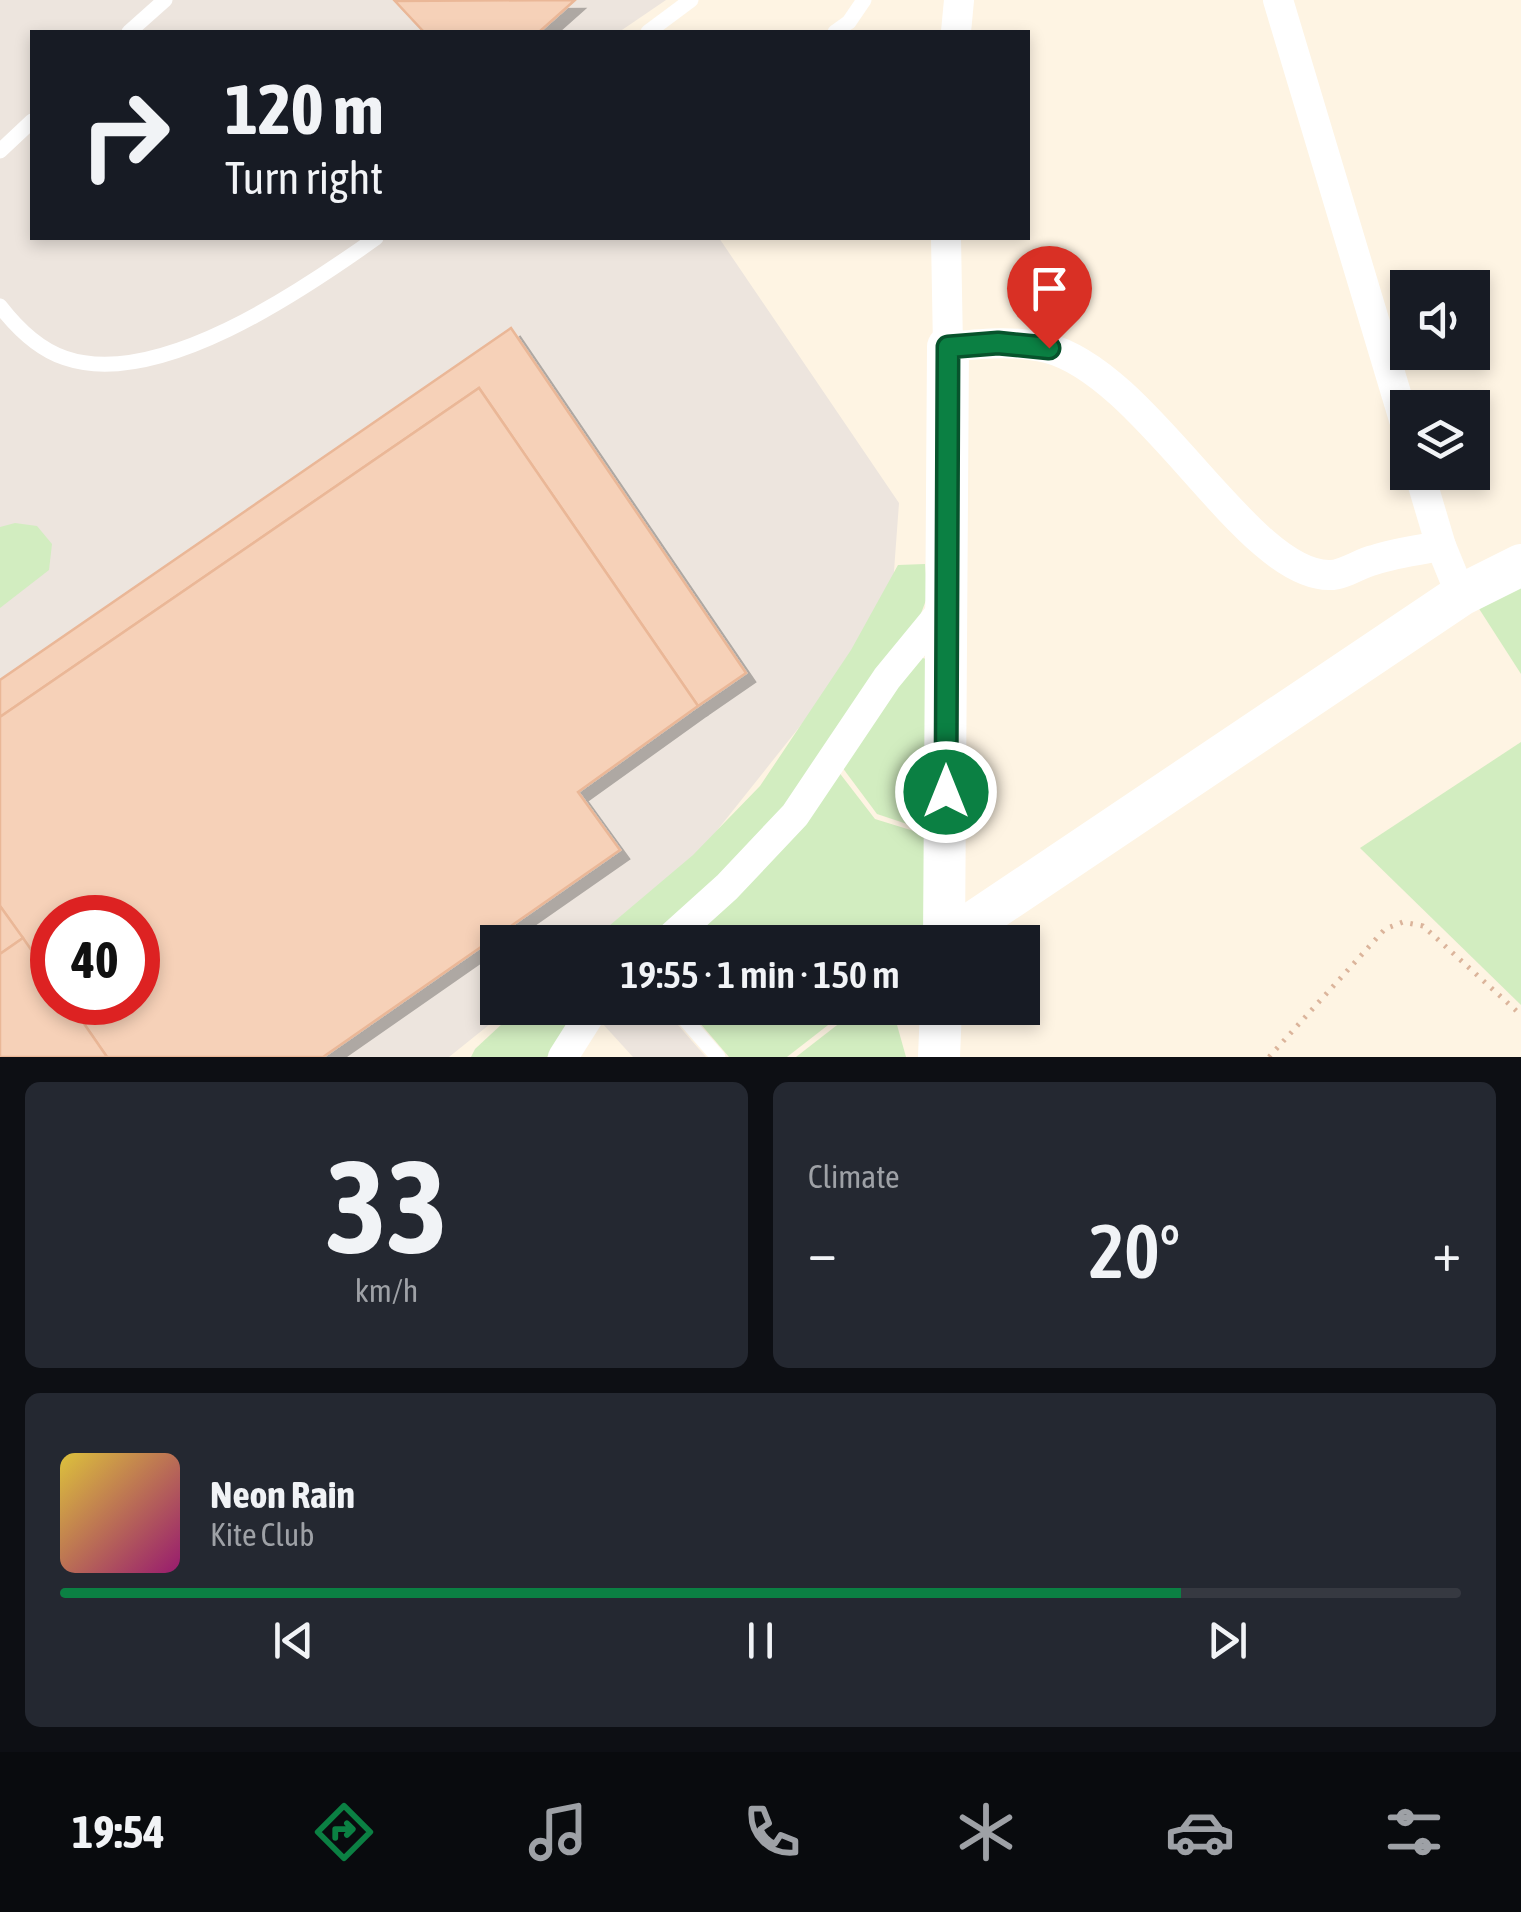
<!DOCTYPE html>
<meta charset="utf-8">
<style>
body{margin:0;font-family:"Asap Condensed",sans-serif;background:#242831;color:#f1f3f6;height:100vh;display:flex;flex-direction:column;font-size:38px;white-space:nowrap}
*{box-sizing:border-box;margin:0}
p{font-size:32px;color:#9ea1a6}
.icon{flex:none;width:55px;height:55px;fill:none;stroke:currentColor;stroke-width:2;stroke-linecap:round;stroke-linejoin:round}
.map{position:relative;height:1057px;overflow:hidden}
.sheet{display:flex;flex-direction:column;gap:25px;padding:25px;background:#0d0f14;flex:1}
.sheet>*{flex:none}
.guide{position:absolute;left:30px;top:30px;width:1000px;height:210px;border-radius:0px;box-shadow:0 5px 15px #0003;background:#171b24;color:#f1f3f6;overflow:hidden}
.tools{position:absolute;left:1390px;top:270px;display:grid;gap:20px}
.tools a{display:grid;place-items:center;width:100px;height:100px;border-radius:0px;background:#171b24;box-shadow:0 5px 15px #0003;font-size:50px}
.speed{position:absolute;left:30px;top:895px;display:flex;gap:20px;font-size:50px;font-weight:700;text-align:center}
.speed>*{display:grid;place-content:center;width:130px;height:130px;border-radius:50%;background:#171b24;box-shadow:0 5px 15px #0003;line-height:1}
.speed .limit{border:15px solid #d22;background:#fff;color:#111}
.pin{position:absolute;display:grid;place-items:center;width:85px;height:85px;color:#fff;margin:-102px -42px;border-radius:50% 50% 50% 0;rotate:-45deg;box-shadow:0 0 10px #0007}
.pin .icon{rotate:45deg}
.me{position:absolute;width:110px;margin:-55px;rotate:0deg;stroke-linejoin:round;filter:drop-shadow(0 0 8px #0008)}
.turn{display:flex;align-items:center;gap:35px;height:210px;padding:0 30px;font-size:45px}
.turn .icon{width:130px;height:130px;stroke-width:2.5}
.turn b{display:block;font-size:70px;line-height:85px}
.big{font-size:75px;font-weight:600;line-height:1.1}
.sheet .card{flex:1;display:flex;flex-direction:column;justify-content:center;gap:15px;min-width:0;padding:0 35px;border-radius:15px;background:#242831}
.sheet .dial{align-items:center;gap:0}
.dial b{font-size:130px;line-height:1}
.song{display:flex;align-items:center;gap:30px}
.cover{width:120px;height:120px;border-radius:15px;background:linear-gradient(135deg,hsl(50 70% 55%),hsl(320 70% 35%))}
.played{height:10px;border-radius:5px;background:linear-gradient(90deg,#0b8043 80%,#363941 80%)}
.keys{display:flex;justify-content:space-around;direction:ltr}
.heat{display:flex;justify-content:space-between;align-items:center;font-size:55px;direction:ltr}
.sheet .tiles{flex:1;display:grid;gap:25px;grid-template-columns:1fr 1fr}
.card:last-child{grid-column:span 2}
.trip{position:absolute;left:480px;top:925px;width:560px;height:100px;border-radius:0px;background:#171b24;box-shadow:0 5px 15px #0003;font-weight:600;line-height:100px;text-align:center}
.tabs{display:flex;height:160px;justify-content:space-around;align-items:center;background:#090b0e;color:#9ea1a6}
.tabs .icon{width:70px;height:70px}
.tabs .on{color:#0b8043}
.tabs b{font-size:45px;color:#f1f3f6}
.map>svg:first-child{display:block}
.industrial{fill:#ede5de;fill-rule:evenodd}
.green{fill:#d2edc0}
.building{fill:#f6d1b8;stroke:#eab797;stroke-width:2.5;filter:url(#shadow)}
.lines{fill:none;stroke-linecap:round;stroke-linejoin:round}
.path{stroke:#dbb49b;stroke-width:5;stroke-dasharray:2.5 8;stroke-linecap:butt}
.lane{stroke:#fff;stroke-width:15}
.street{stroke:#fff;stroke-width:30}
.secondary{stroke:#fff;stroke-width:42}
.route-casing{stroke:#07532c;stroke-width:25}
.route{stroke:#0b8043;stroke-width:18}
</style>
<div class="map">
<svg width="1521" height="1057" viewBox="0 0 1521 1057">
<defs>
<filter id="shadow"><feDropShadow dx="9" dy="9" stdDeviation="0" flood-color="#0004"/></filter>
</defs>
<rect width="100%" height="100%" fill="#fef4e3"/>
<!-- industrial -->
<g class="industrial">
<path d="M0 0H666L619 32H32V238H719L899 503 891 612 699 853 590 942H498V1008H510L449 1057H0ZM52 918H138V1002H52Z"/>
<path d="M618 1008H663L706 1057H633L602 1023Z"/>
</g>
<!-- green -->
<g class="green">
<path d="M15 523 37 526 52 544 49 570 0 608V527Z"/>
<path d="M925 564 928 595 920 616 784 809 720 879 647 942H590L693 855 760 786 851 650 898 565Z"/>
<path d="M1521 581V674L1476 604Z"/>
<path d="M919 657 937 662 931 832 877 814 842 767Z"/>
<path d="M1521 742V1005L1360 848Z"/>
<path d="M838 771 875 819 930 836 931 942H680Z"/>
<path d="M519 1008H578L547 1057H471L475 1049Z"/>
<path d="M687 1008H850L787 1057H729Z"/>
<path d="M859 1008 897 1025 906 1057H796Z"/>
</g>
<!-- building -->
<g class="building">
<path d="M575 0 539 32H424L395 1Z"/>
<path d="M511 328 746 673 698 706 479 388 0 717V680Z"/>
<path d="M479 388 698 706 578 792 620 850 323 1057H107L69 1002H138V918H52V980L0 906V717Z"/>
<path d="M0 906 23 938 0 954Z"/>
<path d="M23 938 52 980V1002H69L107 1057H0V954Z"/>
</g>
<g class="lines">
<!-- path -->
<path class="path" d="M1269 1057 1385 929 1403 922 1423 926 1521 1015"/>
<!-- lane -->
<g class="lane">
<path d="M129 32 165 0"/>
<path d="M648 32 691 0"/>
<path d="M835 32 849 22 864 0"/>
<path d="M0 151 32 121"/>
<path d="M0 306C17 328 38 349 65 358 158 390 303 290 376 238"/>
<path d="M675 1008 718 1057"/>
</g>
<!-- street -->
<g class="street">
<path d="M1278 0 1408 433"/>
<path d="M956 32 959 0"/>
<path d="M946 238 948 347C980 344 1015 340 1047 348 1148 374 1248 577 1330 575 1344 575 1360 563 1374 560 1395 553 1419 550 1441 546"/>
<path d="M1419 472 1441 546 1461 595"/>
<path d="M666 942 727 887 795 815 887 678 947 605"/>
<path d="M563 1057 594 1008"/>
</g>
<!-- secondary -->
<g class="secondary">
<path d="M944 942 1461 595 1521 565"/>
<path d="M944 942 948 347"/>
<path d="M939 1057 941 1008"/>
</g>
</g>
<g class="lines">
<defs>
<path id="route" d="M946 792 948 347 998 343 1049 348"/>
</defs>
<!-- route casing -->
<use href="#route" class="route-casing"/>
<!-- route -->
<use href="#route" class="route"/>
</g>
</svg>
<div class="tools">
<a><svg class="icon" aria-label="sound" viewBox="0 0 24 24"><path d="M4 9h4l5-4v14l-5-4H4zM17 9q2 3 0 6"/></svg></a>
<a><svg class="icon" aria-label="layers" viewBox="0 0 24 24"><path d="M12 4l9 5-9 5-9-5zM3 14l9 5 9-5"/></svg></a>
</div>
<div class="speed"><div class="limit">40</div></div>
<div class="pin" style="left:1049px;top:348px;background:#d93025"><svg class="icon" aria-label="arrive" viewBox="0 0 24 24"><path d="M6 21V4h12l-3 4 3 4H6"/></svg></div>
<svg class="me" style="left:946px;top:792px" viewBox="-20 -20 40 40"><circle r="17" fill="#0b8043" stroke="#fff" stroke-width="3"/><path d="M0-11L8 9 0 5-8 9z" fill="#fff"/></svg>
<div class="trip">19:55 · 1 min · 150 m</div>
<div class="guide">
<div class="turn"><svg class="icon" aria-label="right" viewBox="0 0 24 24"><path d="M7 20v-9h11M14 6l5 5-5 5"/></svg><div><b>120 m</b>Turn right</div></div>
</div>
</div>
<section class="sheet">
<div class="tiles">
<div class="card dial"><b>33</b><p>km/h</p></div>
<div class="card"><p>Climate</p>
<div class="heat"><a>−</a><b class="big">20°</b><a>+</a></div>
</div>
<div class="card">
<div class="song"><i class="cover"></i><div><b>Neon Rain</b><p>Kite Club</p></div></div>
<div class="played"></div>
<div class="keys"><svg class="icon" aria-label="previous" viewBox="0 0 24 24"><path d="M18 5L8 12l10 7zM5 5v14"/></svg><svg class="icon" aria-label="pause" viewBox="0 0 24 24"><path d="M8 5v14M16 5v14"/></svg><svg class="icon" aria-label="next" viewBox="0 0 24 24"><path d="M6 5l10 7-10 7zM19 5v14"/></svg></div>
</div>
</div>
</section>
<nav class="tabs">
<b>19:54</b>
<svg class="icon on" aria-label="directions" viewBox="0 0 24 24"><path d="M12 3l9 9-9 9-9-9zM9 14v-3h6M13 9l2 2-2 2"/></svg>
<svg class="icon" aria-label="music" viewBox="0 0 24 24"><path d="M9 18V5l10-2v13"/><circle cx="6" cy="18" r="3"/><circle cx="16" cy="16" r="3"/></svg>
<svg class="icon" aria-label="phone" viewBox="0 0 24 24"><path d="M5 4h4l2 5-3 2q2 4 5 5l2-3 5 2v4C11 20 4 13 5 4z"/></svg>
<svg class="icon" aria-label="climate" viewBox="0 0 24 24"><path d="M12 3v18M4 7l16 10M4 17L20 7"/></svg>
<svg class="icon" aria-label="car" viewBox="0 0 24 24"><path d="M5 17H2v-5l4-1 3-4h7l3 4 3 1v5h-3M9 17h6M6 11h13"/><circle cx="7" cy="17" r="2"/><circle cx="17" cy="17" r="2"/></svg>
<svg class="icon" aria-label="filters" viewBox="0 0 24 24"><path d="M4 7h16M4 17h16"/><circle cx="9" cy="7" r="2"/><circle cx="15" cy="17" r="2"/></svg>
</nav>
